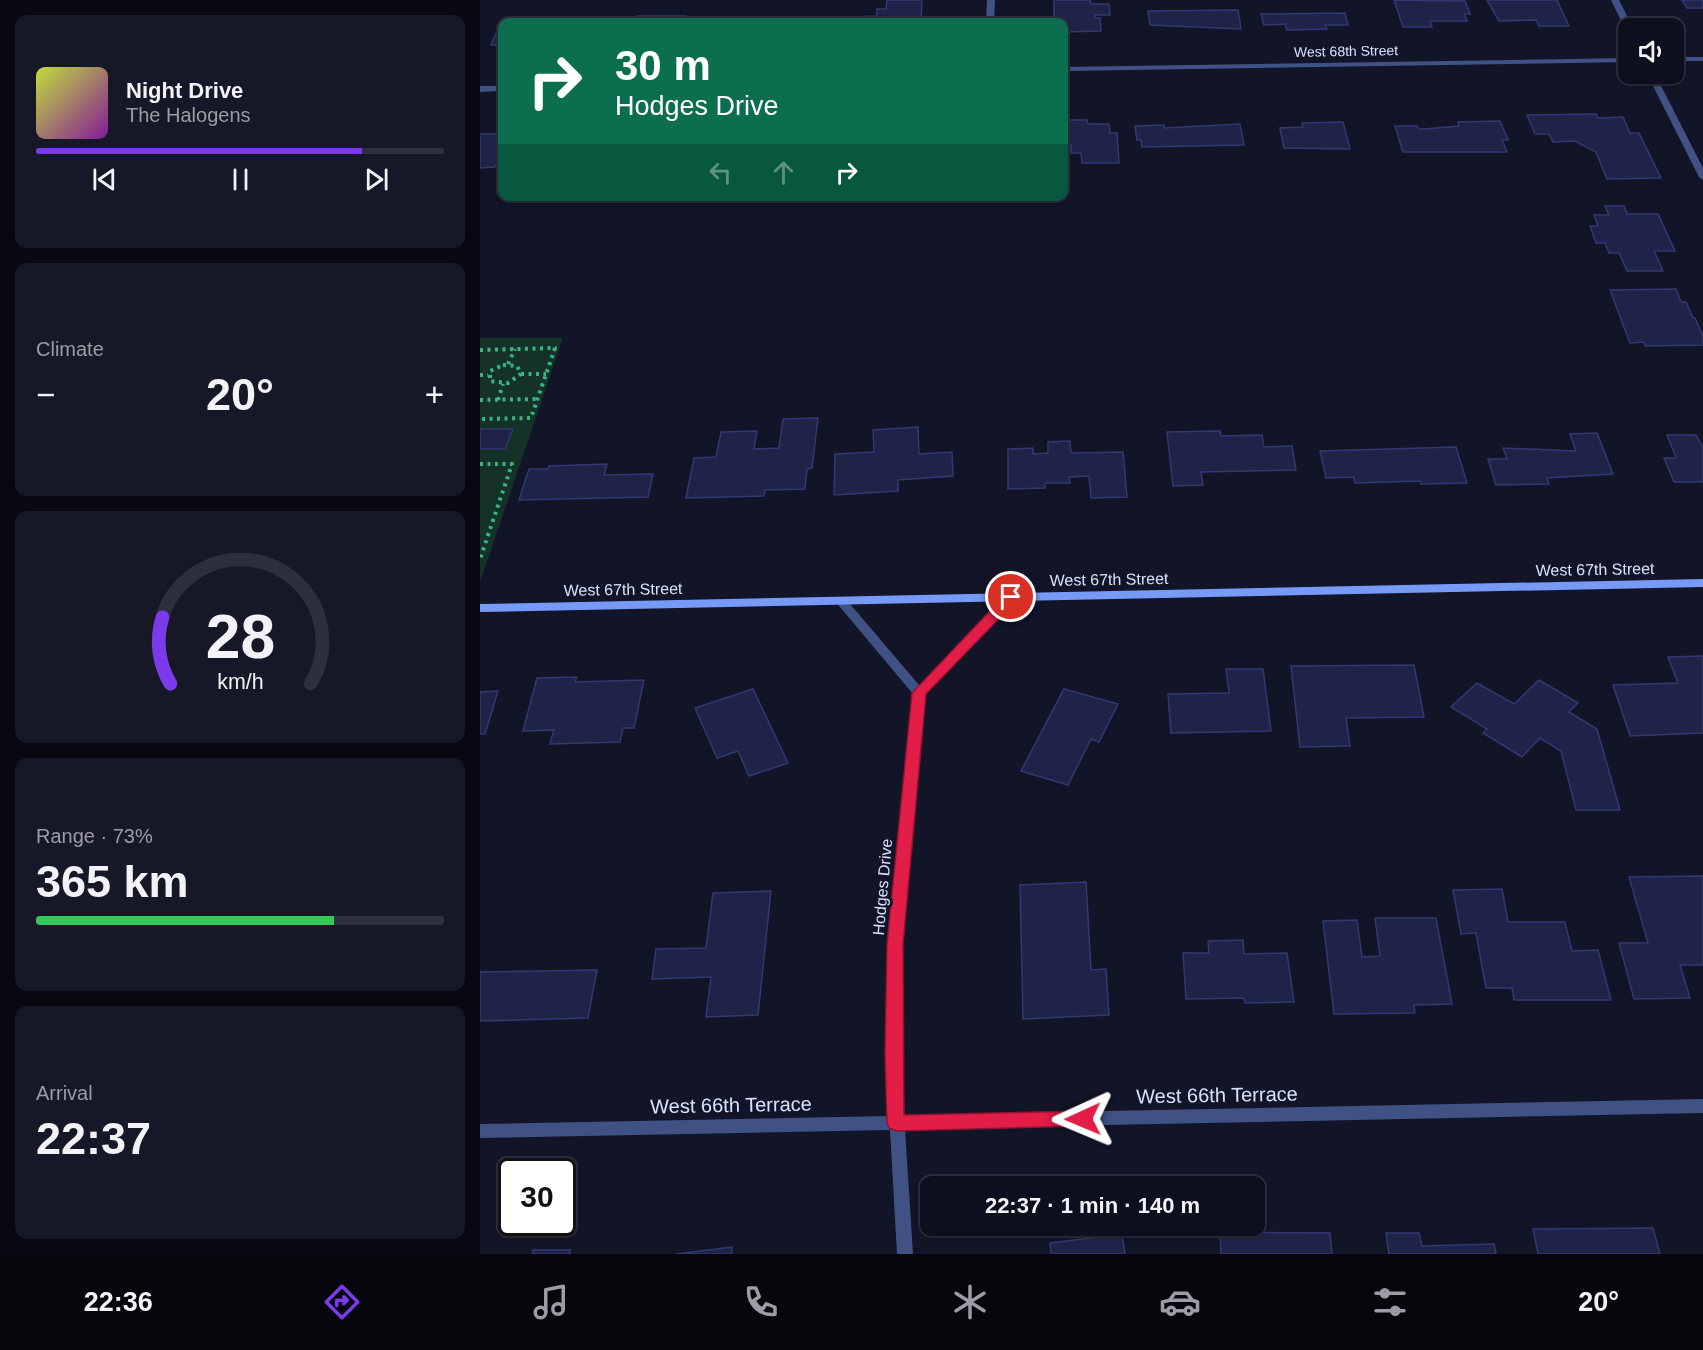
<!DOCTYPE html>
<meta charset="utf-8">
<style>
body{margin:0;font-family:Helvetica,sans-serif;background:#171827;color:#f1f3f6;height:100vh;display:flex;flex-direction:column;font-size:22px;white-space:nowrap}
*{box-sizing:border-box;margin:0}
p{font-size:20px;color:#9b9ca4}
.icon{flex:none;width:33px;height:33px;fill:none;stroke:currentColor;stroke-width:2;stroke-linecap:round;stroke-linejoin:round}
.map{position:relative;flex:1;overflow:hidden}
.details{display:flex;flex-direction:column;gap:15px;padding:15px;background:#080810;width:480px}
.details>*{flex:none}
.banner{position:absolute;left:18px;top:18px;width:570px;height:183px;border-radius:12px;box-shadow:0 2px 4px #0004,0 0 0 2px #2e2f3c;background:#0b6e4f;color:#fff;overflow:hidden}
.tools{position:absolute;left:1138px;top:18px;display:grid;gap:12px}
.tools a{display:grid;place-items:center;width:66px;height:66px;border-radius:12px;background:#0e0f1e;box-shadow:0 2px 4px #0004,0 0 0 2px #2e2f3c;font-size:30px}
.speed{position:absolute;left:18px;top:1158px;display:flex;gap:12px;font-size:30px;font-weight:700;text-align:center}
.speed>*{display:grid;place-content:center;width:78px;height:78px;border-radius:50%;background:#0e0f1e;box-shadow:0 2px 4px #0004,0 0 0 2px #2e2f3c;line-height:1}
.speed .limit{border:3px solid #111;border-radius:9px;background:#fff;color:#111}
.pin{position:absolute;display:grid;place-items:center;width:51px;height:51px;color:#fff;margin:-26px;border:3px solid #fff;border-radius:50%;box-shadow:0 2px 6px #0007}
.me{position:absolute;width:66px;margin:-33px;rotate:269deg;stroke-linejoin:round;filter:drop-shadow(0 0 4px #0008)}
.turn{display:flex;align-items:center;gap:21px;height:126px;padding:0 18px;font-size:27px}
.turn .icon{width:78px;height:78px;stroke-width:2.5}
.turn b{display:block;font-size:42px;line-height:51px}
.lanes{display:flex;align-items:center;height:57px;padding:0 18px;background:#0003;justify-content:center;gap:30px;direction:ltr}
.lanes .off{opacity:.35}
.big{font-size:45px;font-weight:700;line-height:1.1}
.details .tile{flex:1;display:flex;flex-direction:column;justify-content:center;gap:9px;min-width:0;padding:0 21px;border-radius:12px;background:#171827}
.details .dial{align-items:center;gap:0}
.dial svg{height:156px;overflow:visible;fill:none;stroke:#2e2f3c;stroke-width:7;stroke-linecap:round;text-anchor:middle}
.dial text{fill:#f1f3f6;stroke:none}
.song{display:flex;align-items:center;gap:18px}
.cover{width:72px;height:72px;border-radius:9px;background:linear-gradient(135deg,hsl(70 70% 55%),hsl(290 70% 35%))}
.played{height:6px;border-radius:3px;background:linear-gradient(90deg,#7c3aed 80%,#2e2f3c 80%)}
.keys{display:flex;justify-content:space-around;direction:ltr}
.heat{display:flex;justify-content:space-between;align-items:center;font-size:33px;direction:ltr}
.charge{height:9px;border-radius:4px;background:linear-gradient(90deg,#34c759 73%,#2e2f3c 0)}
.trip{position:absolute;left:440px;top:1176px;width:345px;height:60px;border-radius:12px;background:#0e0f1e;box-shadow:0 2px 4px #0004,0 0 0 2px #2e2f3c;font-weight:700;line-height:60px;text-align:center}
.tab-bar{display:flex;height:96px;justify-content:space-around;align-items:center;background:#06060c;color:#9b9ca4}
.tab-bar .icon{width:42px;height:42px}
.tab-bar .on{color:#7c3aed}
.tab-bar b{font-size:27px;color:#f1f3f6}
main{display:flex;flex:1;min-height:0}
.map>svg:first-child{display:block}
.green{fill:#153228}
.building{fill:#1f2348;stroke:#323972;stroke-width:1.5}
.lines{fill:none;stroke-linecap:round;stroke-linejoin:round}
.path{stroke:#38b488;stroke-width:4;stroke-dasharray:3 4.5;stroke-linecap:butt}
.street{fill:#405184;fill-rule:evenodd}
.secondary{fill:#789af7;fill-rule:evenodd}
.route{fill:#e11d48;stroke:#92132f;stroke-width:1.5}
.labels{text-anchor:middle;stroke-width:6;stroke-linejoin:round;paint-order:stroke}
.far-street-label{font-size:14px;fill:#dbe1fd;stroke:#121428}
.street-label{font-size:16px;fill:#dbe1fd;stroke:#121428}
.near-street-label{font-size:20px;fill:#dbe1fd;stroke:#121428}
</style>
<main>
<section class="details">
<div class="tile">
<div class="song"><i class="cover"></i><div><b>Night Drive</b><p>The Halogens</p></div></div>
<div class="played"></div>
<div class="keys"><svg class="icon" aria-label="previous" viewBox="0 0 24 24"><path d="M18 5L8 12l10 7zM5 5v14"/></svg><svg class="icon" aria-label="pause" viewBox="0 0 24 24"><path d="M8 5v14M16 5v14"/></svg><svg class="icon" aria-label="next" viewBox="0 0 24 24"><path d="M6 5l10 7-10 7zM19 5v14"/></svg></div>
</div>
<div class="tile"><p>Climate</p>
<div class="heat"><a>−</a><b class="big">20°</b><a>+</a></div>
</div>
<div class="tile dial"><svg viewBox="0 0 100 80">
<path d="M14 69A42 42 0 1 1 86 69"/>
<path d="M14 69A42 42 0 0 1 10 35" stroke="#7c3aed"/>
<text x="50" y="56" font-size="32" font-weight="700">28</text>
<text x="50" y="72" font-size="11">km/h</text>
</svg></div>
<div class="tile"><p>Range · 73%</p><b class="big">365 km</b><div class="charge"></div></div>
<div class="tile"><p>Arrival</p><b class="big">22:37</b></div>
</section>
<div class="map">
<svg width="1223" height="1254" viewBox="0 0 1223 1254">
<rect width="100%" height="100%" fill="#121428"/>
<!-- green -->
<path class="green" d="M0 338H83L0 582Z"/>
<!-- building -->
<g class="building">
<path d="M407 0H442L441 22H368L369 17 397 16V9H406Z"/>
<path d="M574 0H610L611 4H629L630 15H615V18H620L621 31 584 32V22H574Z"/>
<path d="M914 0 985 1 990 14H984L987 21H950L952 27H923Z"/>
<path d="M1007 0H1077L1089 26H1059L1056 20 1019 21Z"/>
<path d="M1202 0H1223V8H1207Z"/>
<path d="M758 10 761 29 670 25 668 11Z"/>
<path d="M865 13 868 25H845L847 29 807 30 805 24 784 25 781 14Z"/>
<path d="M157 16H206L205 18 238 17 237 22H155Z"/>
<path d="M17 31H22V45H11Z"/>
<path d="M1116 114 1118 118 1143 117 1150 133H1159L1181 178 1127 179 1116 152 1095 141 1073 142 1069 134H1055L1047 115Z"/>
<path d="M584 120H607L608 124H629L630 133H637L639 163H602L601 153H591V145H584Z"/>
<path d="M1020 121 1028 140H1022L1027 152H923L915 126H937L939 129H944L979 126 978 122Z"/>
<path d="M863 122 870 149 804 148 800 128 823 127 822 123Z"/>
<path d="M760 124 764 145 662 147 661 140H657L655 126 684 125V128Z"/>
<path d="M0 134H22V152L15 167 0 168Z"/>
<path d="M1125 206H1144L1147 214H1178L1195 251H1174L1183 271H1147L1139 253H1129L1125 243H1116L1110 226H1118L1114 215H1129Z"/>
<path d="M1196 289 1201 302H1206L1213 318H1215L1223 336V345L1165 346 1164 342 1150 343 1130 290Z"/>
<path d="M338 418 332 468 327 469 325 489 285 490 284 496 206 498 214 458 236 457 241 432 277 431 274 449 299 448 303 419Z"/>
<path d="M438 427 439 454 472 452 473 476 418 480V491L354 495 355 454 394 452 393 430Z"/>
<path d="M0 429H33L25 449H0Z"/>
<path d="M740 431 741 436 782 435 784 447 812 446 816 470 721 472 723 485 693 486 687 432Z"/>
<path d="M1117 433 1133 474 1067 478 1069 484 1016 485 1008 459H1027L1023 448 1096 451 1090 434Z"/>
<path d="M1187 435H1216L1223 448V482H1194L1184 458H1196Z"/>
<path d="M590 441 591 453 643 452 647 497 611 498 609 476 589 477 590 483H565V488L528 489V449L553 448V454L568 453V442Z"/>
<path d="M976 447 987 483 941 484 940 481 875 483 874 477 846 478 840 451Z"/>
<path d="M127 464 124 475 173 474 168 497 39 500 49 469H68L69 466Z"/>
<path d="M1223 656V733L1150 736 1133 685 1198 683 1188 657Z"/>
<path d="M934 665 944 717 866 718 870 746 820 747 811 666Z"/>
<path d="M746 669H783L791 731 691 733 688 694 749 693Z"/>
<path d="M97 677 95 682 164 680 154 728H143L140 742 70 744 74 730 43 731 57 678Z"/>
<path d="M1059 680 1098 703 1089 712 1117 729 1140 810H1096L1081 751 1060 738 1042 757 1003 733 1007 729 971 707 997 683 1034 704Z"/>
<path d="M273 689 308 763 269 776 258 751 237 758 215 708Z"/>
<path d="M584 689 638 704 619 742 611 739 588 785 541 771Z"/>
<path d="M18 691 5 734H0V692Z"/>
<path d="M1223 876V965H1200L1210 998 1154 999 1139 943H1168L1149 877Z"/>
<path d="M606 882 611 970 626 969 629 1015 543 1019 540 885Z"/>
<path d="M1022 889 1028 922H1085L1092 951 1118 950 1131 1000H1034L1032 988H1006L996 933 981 934 973 890Z"/>
<path d="M291 891 278 1015 226 1017 231 977 172 979 176 949 226 948 233 893Z"/>
<path d="M895 918H956L972 1004 934 1005 935 1013 854 1014 843 921 877 920 882 957 900 956Z"/>
<path d="M763 940 764 954 807 953 814 1002 765 1003 764 998 706 999 703 953H729L728 941Z"/>
<path d="M117 970 108 1018 0 1021V972Z"/>
<path d="M1173 1228 1180 1254H1058L1053 1229Z"/>
<path d="M740 1232 850 1233 852 1254H741Z"/>
<path d="M906 1233H939L942 1246 1014 1244 1016 1254H909Z"/>
<path d="M642 1234 645 1254H571L570 1243Z"/>
<path d="M252 1247V1254H196Z"/>
<path d="M53 1250H90V1254H52Z"/>
</g>
<g class="lines">
<!-- path -->
<g class="path">
<path d="M0 350 75 348 51 418 0 419"/>
<path d="M28 364 35 349"/>
<path d="M23 365 37 366 41 374 28 383 10 381V371Z"/>
<path d="M41 374H66"/>
<path d="M0 375H8"/>
<path d="M0 400 57 399"/>
<path d="M18 400 23 384"/>
<path d="M0 464H32L0 559"/>
</g>
<!-- street -->
<g class="street">
<path d="M507 0H515L514 22H506Z"/>
<path d="M1131 0H1139L1153 28H1149V31L1145 29Z"/>
<rect x="1194" y="57" width="29" height="4"/>
<path d="M1149 58V62L584 71V67Z"/>
<path d="M1167 74H1175L1223 168V180L1219 177Z"/>
<path d="M0 86H22V91L0 92Z"/>
<path d="M531 593 535 594 537 597 535 600 445 694 422 944 420 1054 424 1115 1223 1099V1113L425 1129 433 1254H417L410 1130 0 1138V1124L409 1116 406 1054 408 944 433 694 355 601 361 597 365 598 439 685 527 594Z"/>
</g>
<!-- secondary -->
<path class="secondary" d="M1223 579V587L0 612V604Z"/>
</g>
<!-- route -->
<path class="route" d="M531 593 538 597 536 601 446 694 423 944 424 1115 603 1111 609 1113 611 1119 609 1124 603 1126 416 1131 409 1128 407 1123 405 1054 407 944 432 693 526 594Z"/>
<g class="labels">
<!-- far-street labels -->
<g class="far-street-label">
<text transform="translate(866 51) rotate(-1)" y="5">West 68th Street</text>
</g>
<!-- street labels -->
<g class="street-label">
<text transform="translate(1115 569) rotate(-1)" y="6">West 67th Street</text>
<text transform="translate(629 579) rotate(-1)" y="6">West 67th Street</text>
<text transform="translate(143 589) rotate(-1)" y="6">West 67th Street</text>
<text transform="translate(402 887) rotate(-85)" y="6">Hodges Drive</text>
</g>
<!-- near-street labels -->
<g class="near-street-label">
<text transform="translate(737 1095) rotate(-1)" y="7">West 66th Terrace</text>
<text transform="translate(251 1105) rotate(-1)" y="7">West 66th Terrace</text>
</g>
</g>
</svg>
<div class="tools">
<a><svg class="icon" aria-label="sound" viewBox="0 0 24 24"><path d="M4 9h4l5-4v14l-5-4H4zM17 9q2 3 0 6"/></svg></a>
</div>
<div class="speed"><div class="limit">30</div></div>
<div class="pin" style="left:531px;top:597px;background:#d93025"><svg class="icon" aria-label="arrive" viewBox="0 0 24 24"><path d="M6 21V4h12l-3 4 3 4H6"/></svg></div>
<svg class="me" style="left:603px;top:1119px" viewBox="-20 -20 40 40"><path d="M0-17L14 15 0 8-14 15z" fill="#e11d48" stroke="#fff" stroke-width="4"/></svg>
<div class="trip">22:37 · 1 min · 140 m</div>
<div class="banner">
<div class="turn"><svg class="icon" aria-label="right" viewBox="0 0 24 24"><path d="M7 20v-9h11M14 6l5 5-5 5"/></svg><div><b>30 m</b>Hodges Drive</div></div>
<div class="lanes"><svg class="icon off" aria-label="left" viewBox="0 0 24 24"><path d="M17 20v-9H6M10 6l-5 5 5 5"/></svg><svg class="icon off" aria-label="ahead" viewBox="0 0 24 24"><path d="M12 20V5M6 11l6-6 6 6"/></svg><svg class="icon" aria-label="right" viewBox="0 0 24 24"><path d="M7 20v-9h11M14 6l5 5-5 5"/></svg></div>
</div>
</div>
</main>
<nav class="tab-bar">
<b>22:36</b>
<svg class="icon on" aria-label="directions" viewBox="0 0 24 24"><path d="M12 3l9 9-9 9-9-9zM9 14v-3h6M13 9l2 2-2 2"/></svg>
<svg class="icon" aria-label="music" viewBox="0 0 24 24"><path d="M9 18V5l10-2v13"/><circle cx="6" cy="18" r="3"/><circle cx="16" cy="16" r="3"/></svg>
<svg class="icon" aria-label="phone" viewBox="0 0 24 24"><path d="M5 4h4l2 5-3 2q2 4 5 5l2-3 5 2v4C11 20 4 13 5 4z"/></svg>
<svg class="icon" aria-label="climate" viewBox="0 0 24 24"><path d="M12 3v18M4 7l16 10M4 17L20 7"/></svg>
<svg class="icon" aria-label="car" viewBox="0 0 24 24"><path d="M5 17H2v-5l4-1 3-4h7l3 4 3 1v5h-3M9 17h6M6 11h13"/><circle cx="7" cy="17" r="2"/><circle cx="17" cy="17" r="2"/></svg>
<svg class="icon" aria-label="filters" viewBox="0 0 24 24"><path d="M4 7h16M4 17h16"/><circle cx="9" cy="7" r="2"/><circle cx="15" cy="17" r="2"/></svg>
<b>20°</b>
</nav>
